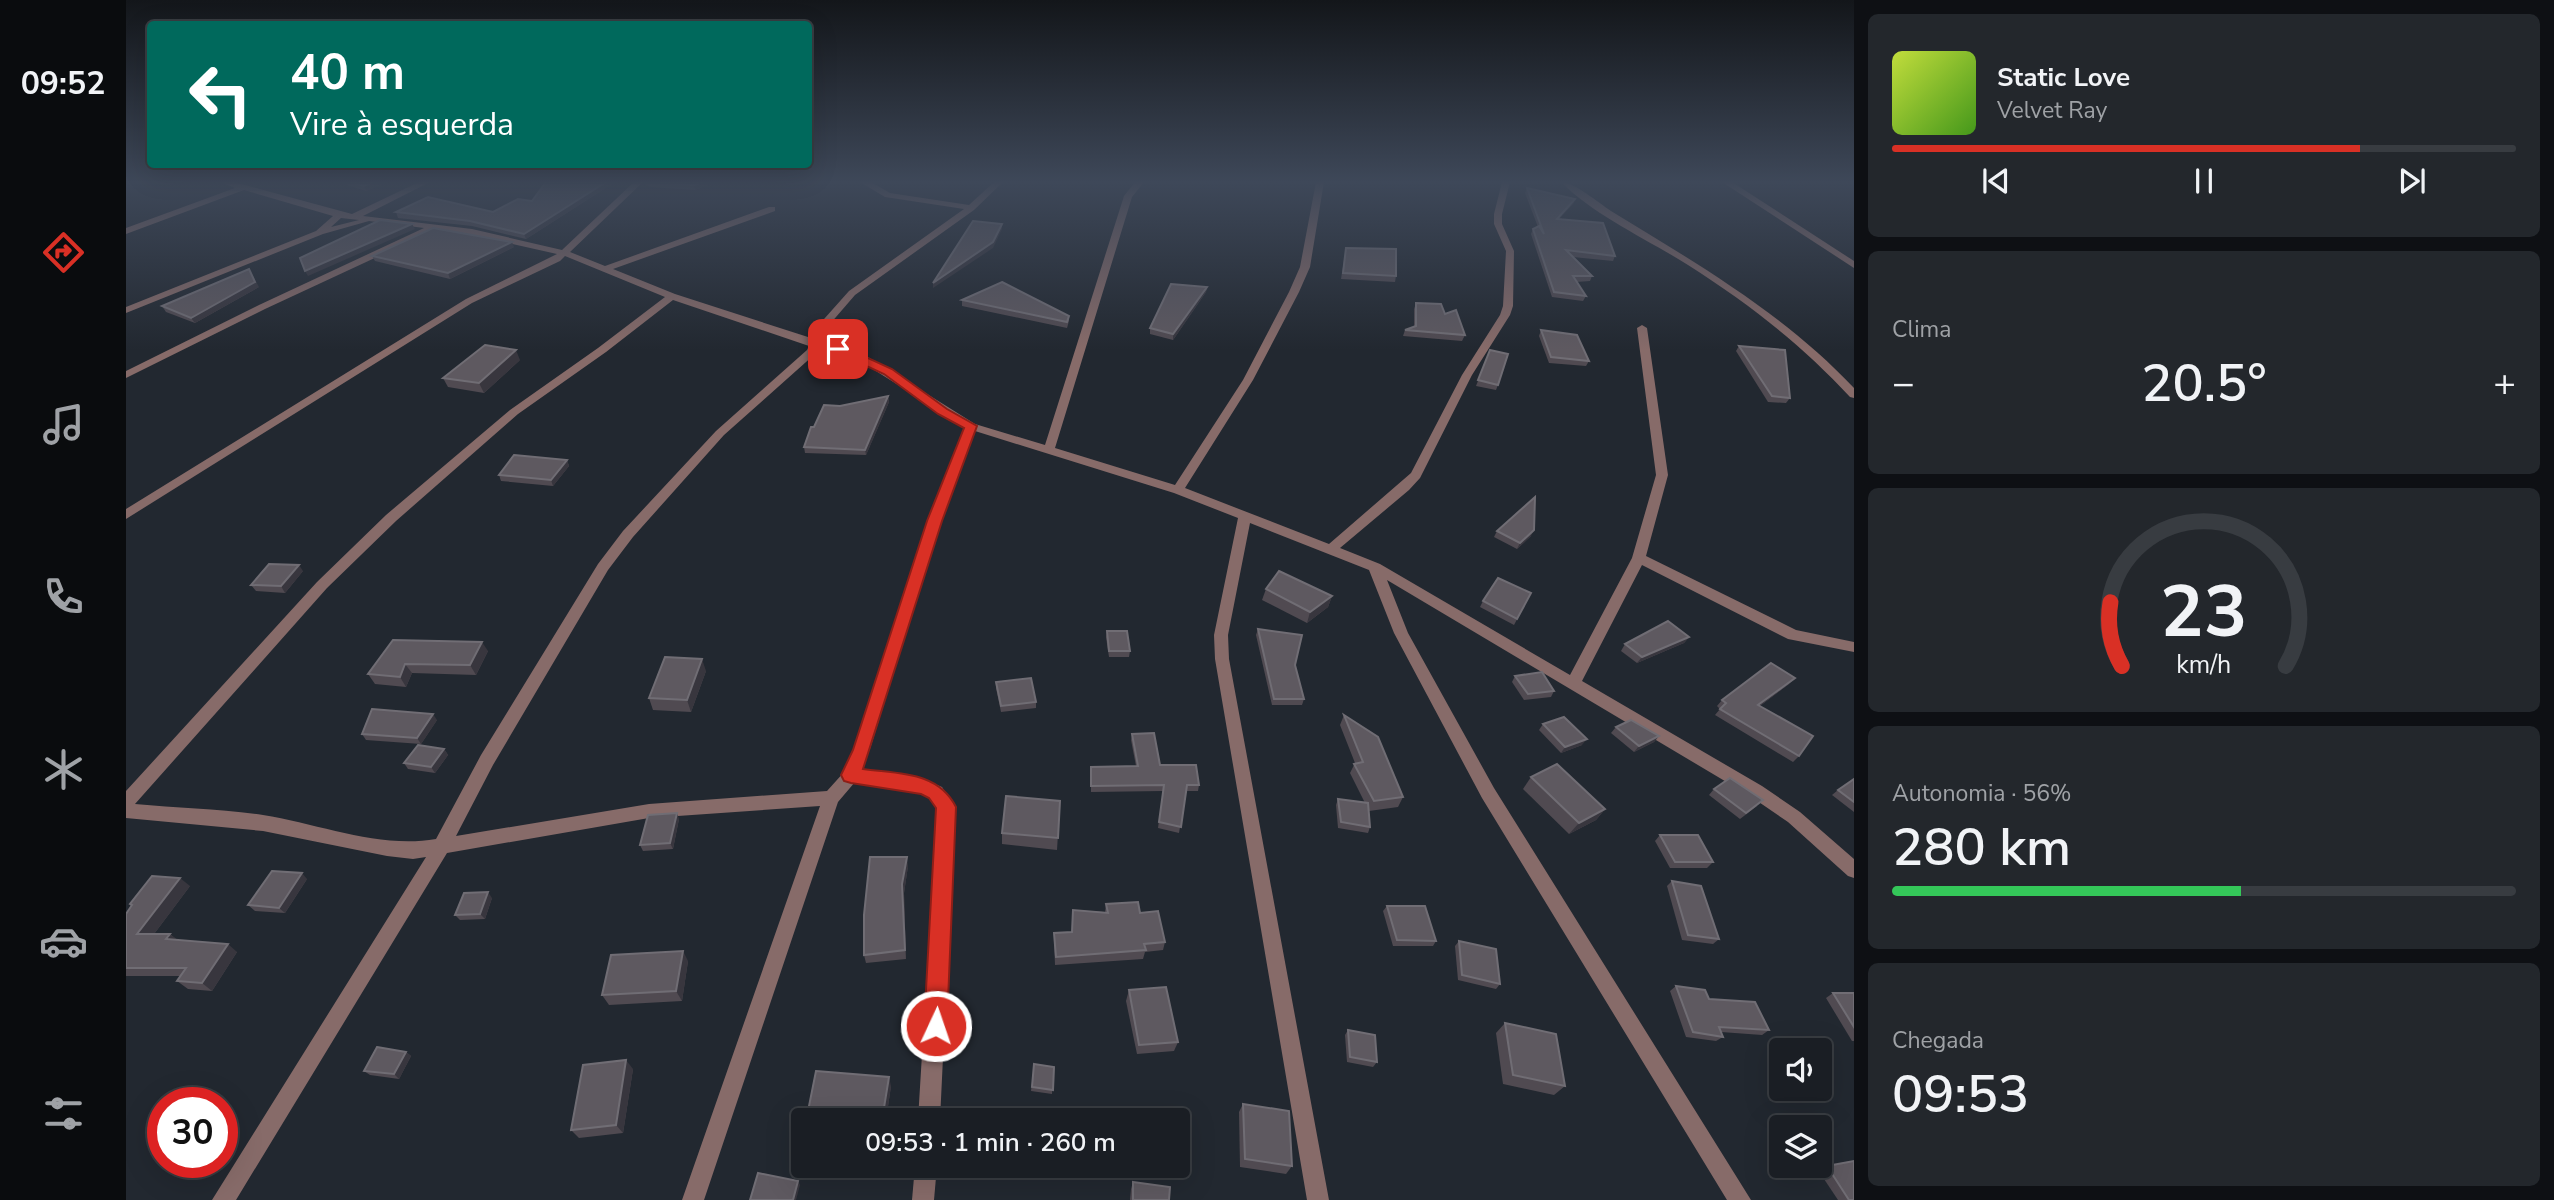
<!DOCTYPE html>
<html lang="pt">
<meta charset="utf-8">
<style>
body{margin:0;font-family:"Nunito Sans",sans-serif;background:#23272c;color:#f1f3f6;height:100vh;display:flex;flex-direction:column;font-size:26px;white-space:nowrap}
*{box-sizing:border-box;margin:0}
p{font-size:23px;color:#9fa2a6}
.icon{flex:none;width:38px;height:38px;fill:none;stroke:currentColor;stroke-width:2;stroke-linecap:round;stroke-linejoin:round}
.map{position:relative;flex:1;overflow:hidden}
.side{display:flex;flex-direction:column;gap:14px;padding:14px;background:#0e1014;width:700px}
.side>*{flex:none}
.hud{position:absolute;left:21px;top:21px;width:665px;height:147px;border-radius:7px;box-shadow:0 7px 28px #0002,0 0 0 2px #383c41;background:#00695c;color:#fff;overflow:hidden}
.tools{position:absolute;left:1643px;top:1038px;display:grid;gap:14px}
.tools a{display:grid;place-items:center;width:63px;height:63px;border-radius:7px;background:#1a1e24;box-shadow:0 7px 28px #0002,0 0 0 2px #383c41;font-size:35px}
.speed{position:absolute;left:21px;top:1087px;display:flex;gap:14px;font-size:35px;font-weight:700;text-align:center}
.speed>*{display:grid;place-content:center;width:91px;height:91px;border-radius:50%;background:#1a1e24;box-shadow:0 7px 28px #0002,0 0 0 2px #383c41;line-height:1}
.speed .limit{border:10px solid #d22;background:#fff;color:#111}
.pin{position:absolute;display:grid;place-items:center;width:60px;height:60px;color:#fff;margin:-30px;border-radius:14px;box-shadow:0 4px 10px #0006}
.me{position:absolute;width:77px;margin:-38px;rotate:3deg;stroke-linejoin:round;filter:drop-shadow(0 0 5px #0008)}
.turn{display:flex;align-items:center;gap:24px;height:147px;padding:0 28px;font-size:32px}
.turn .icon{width:91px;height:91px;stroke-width:2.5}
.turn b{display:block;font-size:49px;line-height:60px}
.big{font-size:52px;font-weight:600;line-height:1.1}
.side .tile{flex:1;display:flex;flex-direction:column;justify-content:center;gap:10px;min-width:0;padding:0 24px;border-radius:10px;background:#23272c}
.side .dial{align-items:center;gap:0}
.dial svg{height:182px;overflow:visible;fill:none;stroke:#383c41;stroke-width:7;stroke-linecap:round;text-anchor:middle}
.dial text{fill:#f1f3f6;stroke:none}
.song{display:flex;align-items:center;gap:21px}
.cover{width:84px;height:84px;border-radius:10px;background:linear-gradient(135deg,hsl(70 70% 55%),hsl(100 70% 35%))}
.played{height:7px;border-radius:4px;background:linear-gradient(90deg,#d93025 75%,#383c41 75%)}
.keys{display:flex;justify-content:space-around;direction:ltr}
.heat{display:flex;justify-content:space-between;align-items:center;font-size:38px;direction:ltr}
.charge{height:10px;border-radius:5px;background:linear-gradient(90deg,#34c759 56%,#383c41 0)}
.trip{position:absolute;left:665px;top:1108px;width:399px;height:70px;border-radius:7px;background:#1a1e24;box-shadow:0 7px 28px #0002,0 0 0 2px #383c41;font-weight:600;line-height:70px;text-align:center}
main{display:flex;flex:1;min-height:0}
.tabs{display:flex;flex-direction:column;width:126px;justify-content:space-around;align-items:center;background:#0a0c0e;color:#9fa2a6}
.tabs .icon{width:49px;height:49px}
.tabs .active{color:#d93025}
.tabs b{font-size:32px;color:#f1f3f6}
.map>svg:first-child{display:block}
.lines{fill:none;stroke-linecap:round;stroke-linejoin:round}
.street{fill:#876b69;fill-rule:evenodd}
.wall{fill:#504a51}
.shaded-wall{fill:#38363e}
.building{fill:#5e5960;stroke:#706d74;stroke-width:2}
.route{fill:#d93025;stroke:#8d1f18;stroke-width:2}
</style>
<main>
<nav class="tabs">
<b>09:52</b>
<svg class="icon active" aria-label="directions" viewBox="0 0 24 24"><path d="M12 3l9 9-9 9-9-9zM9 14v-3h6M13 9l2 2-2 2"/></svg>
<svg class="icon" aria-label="music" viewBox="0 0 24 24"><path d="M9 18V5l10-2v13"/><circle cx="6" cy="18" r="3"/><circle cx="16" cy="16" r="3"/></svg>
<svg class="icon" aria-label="phone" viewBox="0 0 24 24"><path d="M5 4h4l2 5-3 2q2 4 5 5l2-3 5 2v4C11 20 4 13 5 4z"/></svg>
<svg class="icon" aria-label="climate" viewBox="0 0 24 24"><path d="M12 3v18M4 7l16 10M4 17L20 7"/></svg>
<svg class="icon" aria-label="car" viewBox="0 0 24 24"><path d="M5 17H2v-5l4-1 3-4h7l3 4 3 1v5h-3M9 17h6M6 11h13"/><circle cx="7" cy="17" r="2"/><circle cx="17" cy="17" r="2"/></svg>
<svg class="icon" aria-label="filters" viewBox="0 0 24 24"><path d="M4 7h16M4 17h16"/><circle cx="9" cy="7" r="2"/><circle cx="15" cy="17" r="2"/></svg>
</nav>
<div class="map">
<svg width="1728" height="1200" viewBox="0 0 1728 1200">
<rect width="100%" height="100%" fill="#222830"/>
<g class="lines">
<!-- street -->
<g class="street">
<path d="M94 182H108L226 214 293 182H304L237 216 346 229 436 250 508 182H517L444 252 479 266 643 207H649V211L487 269 549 294 682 337 723 291 838 209 759 197 734 182H745L764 193 843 205 868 182H877L848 210 729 295 691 339 742 357 849 424 919 445 998 196 1009 182H1018L1006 197 929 448 1049 485 1117 380 1163 292 1174 267 1190 182H1198L1184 267 1173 292 1127 380 1059 488 1203 544 1285 473 1336 375 1374 315 1377 306 1380 251 1368 224V214L1376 182H1384L1376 214V224L1388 251 1387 306 1384 315 1346 375 1294 478 1283 490 1214 548 1254 564 1444 675 1506 558 1530 475 1511 328 1516 325 1521 328 1542 475 1520 556 1670 630 1728 642V652L1662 639 1516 565 1456 681 1636 786 1674 812 1728 859V878L1722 876 1662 822 1624 796 1261 580 1282 633 1368 788 1625 1200H1601L1356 798 1268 633 1243 570 1124 523 1102 635 1103 659 1203 1200H1181L1089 659 1088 635 1112 518 1048 493 849 431 814 521 744 749 735 770 802 781 816 787 829 807 814 1120H792L811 808 804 797 794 793 729 782 712 802 578 1200H556L694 806 523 818 321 853 110 1200H86L300 857 287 859 261 856 137 831 0 818V791L191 582 260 515 384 410 472 348 539 297 439 256 434 261 346 303 0 519V509L340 299 431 254 346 235 309 230 139 309 0 378V371L133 305 298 228 243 221 197 234 0 313V307L190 231 207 216 118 190 0 234V228L109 188ZM215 218 233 220 205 227ZM547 300 683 346 681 350 590 431 497 531 472 564 355 755 310 839C253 849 194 824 137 815 95 809 52 808 9 804L201 588 270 521 392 414 480 352ZM692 347 734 361 839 427 802 521 728 749 719 771 701 791 523 804 330 836 367 765 482 570 507 537 598 435 689 354Z"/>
<path d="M1435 182C1448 182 1473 203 1485 211 1572 264 1658 314 1728 388V398L1724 397C1676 345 1622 303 1562 265 1521 239 1469 216 1435 182Z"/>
<path d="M1596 182H1606L1728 261V268Z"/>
<path d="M789 1166H811L808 1200H786Z"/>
</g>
</g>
<!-- wall -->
<g class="wall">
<path d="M212 182H261L240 191Z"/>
<path d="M420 182H489L400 239 346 226 272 218 270 212H367L406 201Z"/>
<path d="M518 182H590L569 190 525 187 519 184Z"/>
<path d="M1401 188 1449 199 1447 204 1433 219 1489 256 1487 261 1447 257 1466 276 1464 281 1450 282 1460 296 1457 301 1426 297 1405 234 1407 229 1412 227 1399 193Z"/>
<path d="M388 247 324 279 249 261 246 256Z"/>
<path d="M1220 248 1270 276 1269 282 1215 279Z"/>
<path d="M133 287 69 323 40 312 36 306Z"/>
<path d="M1081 287 1080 292 1047 340 1024 334V328Z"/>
<path d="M836 300 943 316V321L941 328 836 306Z"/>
<path d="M1290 303 1319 314 1339 335 1336 341 1277 336 1279 330 1288 327V309Z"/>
<path d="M1415 330 1463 361 1460 366 1423 363 1413 336Z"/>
<path d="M1613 346 1664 398 1660 403 1642 402 1610 351Z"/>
<path d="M1364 350 1372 385 1370 390 1350 386Z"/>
<path d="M394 360 358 393 322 387 317 378Z"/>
<path d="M762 396 763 402 740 455 679 453 678 447 688 427Z"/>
<path d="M441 460 443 466 427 486 375 481 373 475Z"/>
<path d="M1371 531 1405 536 1391 549 1368 537Z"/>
<path d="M177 571 159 593 130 591 125 585Z"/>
<path d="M1140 589 1206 596 1202 607 1181 623 1136 600Z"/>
<path d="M1405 593 1388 625 1354 607 1357 601Z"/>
<path d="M1132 629 1178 699 1176 705H1146L1130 635Z"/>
<path d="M981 631 1004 651 1003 657H983L980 637Z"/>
<path d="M1563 637 1558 643 1511 663 1495 651 1499 644Z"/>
<path d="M267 640 362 651 350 675 286 673 280 687 249 684 242 674Z"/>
<path d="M580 671 565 712 527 710 523 698Z"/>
<path d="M1389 676 1428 691 1425 697 1398 700 1386 682Z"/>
<path d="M870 682 910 702V708L875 712 870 688Z"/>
<path d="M1663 684 1634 706 1673 756 1667 762 1589 715 1594 709 1591 706 1596 700Z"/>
<path d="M1218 715 1277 797 1272 807 1243 811 1244 827 1242 833 1212 828 1210 805 1212 799 1239 803 1224 773 1229 763 1214 725Z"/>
<path d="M311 720 295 744 240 740 236 734Z"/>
<path d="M1417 724 1456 745 1435 753 1413 730Z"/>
<path d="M1490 727 1533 736 1528 742 1508 752 1485 733Z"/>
<path d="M1006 734 1034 765 1073 785 1072 791H1060L1053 833 1032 828 1037 791 965 792V767L1010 766 1005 740Z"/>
<path d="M318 749 322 755 309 773 282 769 278 763Z"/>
<path d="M1405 777 1479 809 1470 820 1443 834 1397 789Z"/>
<path d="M1728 779V812L1706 795 1712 790Z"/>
<path d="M1588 789 1631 806 1614 819 1583 795Z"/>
<path d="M934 801 931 850 876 844V833Z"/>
<path d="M553 819 547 849 517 851 514 845Z"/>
<path d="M1534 835 1587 862 1581 868H1544L1529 841Z"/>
<path d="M782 866 778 893 780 959 740 963 738 955Z"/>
<path d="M181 879 159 913 129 911 122 905Z"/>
<path d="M1546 881 1593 939 1587 944 1556 940 1541 886Z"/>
<path d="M64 886 28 934H44L51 940 111 952 86 991 62 989 51 981 55 976H0V914L6 906 4 904Z"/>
<path d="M366 898 359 919 334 920 329 915Z"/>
<path d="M980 904 1014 913 1039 942 1037 950 1019 952 1017 959 929 965 928 941V933L946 932 947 910 979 912Z"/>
<path d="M1261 906 1310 941 1307 946H1267L1257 911Z"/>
<path d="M1333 941 1374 984 1370 989 1332 980 1329 946Z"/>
<path d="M562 961 556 1001 483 1005 476 995Z"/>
<path d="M1550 986 1583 999 1643 1030 1636 1035 1595 1032 1597 1037 1590 1041 1560 1037 1544 991Z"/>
<path d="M1003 990 1052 1042 1048 1051 1011 1054 1000 1001Z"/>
<path d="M1707 993H1728V1041H1726L1700 998Z"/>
<path d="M1379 1023 1439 1086 1428 1095 1377 1084 1370 1033Z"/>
<path d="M1222 1030 1251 1062 1247 1067 1221 1062 1219 1035Z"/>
<path d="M280 1052 285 1056 273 1079 244 1075 238 1071Z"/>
<path d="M908 1064 928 1067 926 1094 905 1091Z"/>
<path d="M507 1069 497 1133 453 1138 445 1130Z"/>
<path d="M765 1086 760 1120H683L681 1116Z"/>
<path d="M1117 1104 1166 1166 1160 1174 1114 1167 1113 1112Z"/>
<path d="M911 1166H937L936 1176 911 1173Z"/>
<path d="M1701 1166 1728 1200H1712L1692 1170Z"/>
<path d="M1007 1182 1043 1200H1004L1005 1189Z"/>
</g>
<!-- shaded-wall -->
<g class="shaded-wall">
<path d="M247 182H261L240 191 238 186Z"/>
<path d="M480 182H489L400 239 398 234Z"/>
<path d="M576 182H590L569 190 568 185Z"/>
<path d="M1449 199 1447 204 1428 224 1431 219Z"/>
<path d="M286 224 289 229 182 276 179 271Z"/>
<path d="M876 224V229L867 248 807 288V283Z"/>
<path d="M386 242 388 247 324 279 322 273Z"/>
<path d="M123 269 133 287 69 323 65 318Z"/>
<path d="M1081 287 1080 292 1047 340V334Z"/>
<path d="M390 350 394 360 358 393 353 383Z"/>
<path d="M762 396 763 402 740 455 739 450Z"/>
<path d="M441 460 443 466 427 486 425 480Z"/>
<path d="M1408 530 1405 536 1391 549 1394 543Z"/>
<path d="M173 565 177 571 159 593 155 586Z"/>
<path d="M1206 596 1202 607 1181 623 1184 612Z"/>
<path d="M1563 637 1558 643 1511 663 1516 657Z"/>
<path d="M356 642 362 651 350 675 344 665Z"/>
<path d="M576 659 580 671 565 712 561 700Z"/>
<path d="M279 664 286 673 280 687 274 677Z"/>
<path d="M1669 678 1663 684 1627 711 1632 705Z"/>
<path d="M307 714 311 720 295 744 291 738Z"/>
<path d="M1533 736 1528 742 1508 752 1513 746Z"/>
<path d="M1461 739 1456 745 1435 753 1439 747Z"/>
<path d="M318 749 322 755 309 773 305 767Z"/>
<path d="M1479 809 1470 820 1443 834 1453 823Z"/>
<path d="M551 813 553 819 547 849 544 843Z"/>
<path d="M781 857 782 866 778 893 780 959 776 884Z"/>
<path d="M176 873 181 879 159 913 153 908Z"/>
<path d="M54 878 64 886 22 942 11 934Z"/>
<path d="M362 892 366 898 359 919 354 914Z"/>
<path d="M44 934 54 942 40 939Z"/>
<path d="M102 944 111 952 86 991 76 983Z"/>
<path d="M557 951 562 961 556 1001 550 991Z"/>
<path d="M280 1052 285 1056 273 1079 268 1074Z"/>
<path d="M500 1060 507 1069 497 1133 490 1125Z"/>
<path d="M763 1077 765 1086 760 1120H756Z"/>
<path d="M672 1181 674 1185 670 1200H667Z"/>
</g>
<!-- building -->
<g class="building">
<path d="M225 182H247L238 186Z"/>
<path d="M420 182H480L398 234 344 221 270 212 302 197 367 212 392 199 406 201Z"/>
<path d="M532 182H576L568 185Z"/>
<path d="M1401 188 1449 199 1431 219 1477 223 1489 256 1440 250 1466 276H1447L1460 296 1428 292 1407 229 1413 226 1418 234Z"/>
<path d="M254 220 286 224 179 271 174 258Z"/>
<path d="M847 221 876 224 867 242 807 283Z"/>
<path d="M307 228 386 242 322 273 246 256Z"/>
<path d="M1220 248 1270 249V276L1217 273Z"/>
<path d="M123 269 129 282 65 318 36 306Z"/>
<path d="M876 282 943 316 941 322 836 300Z"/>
<path d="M1045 284 1081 287 1047 334 1024 328Z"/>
<path d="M1290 303 1315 304 1319 314 1330 310 1339 335 1279 330 1290 326Z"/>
<path d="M1415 330 1451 335 1463 361 1425 357Z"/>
<path d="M359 345 390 350 353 383 317 378Z"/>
<path d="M1613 346 1659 350 1664 398 1646 396Z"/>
<path d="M1364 350 1382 354 1372 385 1352 380Z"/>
<path d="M762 396 739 450 678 447 685 427H688L698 405 714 406Z"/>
<path d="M388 455 441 460 425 480 373 475Z"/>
<path d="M1409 497 1408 530 1394 543 1371 531Z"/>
<path d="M143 564 173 565 155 586 125 585Z"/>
<path d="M1153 571 1206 596 1184 612 1140 589Z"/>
<path d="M1372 578 1405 593 1391 619 1357 601Z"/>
<path d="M1542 621 1563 637 1516 657 1499 644Z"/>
<path d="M1132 629 1176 635 1169 665 1178 699H1148Z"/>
<path d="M981 631H1001L1004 651H983Z"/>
<path d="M267 640 356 642 344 665 279 664 274 677 242 674Z"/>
<path d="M539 657 576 659 561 700 523 698Z"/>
<path d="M1645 663 1669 678 1632 705 1687 736 1673 756 1594 709 1600 703 1596 700Z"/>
<path d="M1416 672 1428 691 1402 694 1389 676Z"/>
<path d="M905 678 910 702 875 706 870 682Z"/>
<path d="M246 709 307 714 291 738 236 734Z"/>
<path d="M1218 715 1252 737 1277 797 1248 801 1228 764 1237 762Z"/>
<path d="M1438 717 1461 739 1439 747 1417 724Z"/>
<path d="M1505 720 1533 736 1513 746 1490 727Z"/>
<path d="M1028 733 1034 765H1070L1073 785H1061L1055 827 1033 822 1038 785 965 786V767L1012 766 1006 734Z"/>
<path d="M292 745 318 749 305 767 278 763Z"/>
<path d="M1431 764 1479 809 1453 823 1405 777Z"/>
<path d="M1604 778 1637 800 1620 813 1588 789Z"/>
<path d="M1728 779V802L1712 790Z"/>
<path d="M880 796 934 801 932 838 876 833Z"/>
<path d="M1212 799 1242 803 1244 827 1215 822Z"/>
<path d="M551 813 544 843 514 845 522 815Z"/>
<path d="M1534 835H1572L1587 862H1549Z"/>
<path d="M744 857H781L776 884 779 950 738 955V915Z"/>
<path d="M146 871 176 873 153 908 122 905Z"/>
<path d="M26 876 54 878 11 934H44L40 939 102 944 76 983 51 981 60 968H0V914L6 905 4 904Z"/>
<path d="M1546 881 1575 886 1593 939 1562 935Z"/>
<path d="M362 892 354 914 329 915 338 893Z"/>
<path d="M1012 902 1014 913 1032 911 1039 942 1018 944 1020 950 930 957 928 933 946 932 947 910 982 913 980 904Z"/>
<path d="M1261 906H1299L1310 941 1271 940Z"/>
<path d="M1333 941 1370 949 1374 984 1336 975Z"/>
<path d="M557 951 550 991 476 995 485 955Z"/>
<path d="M1550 986 1579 990 1583 999 1629 1002 1643 1030 1593 1027 1597 1037 1567 1032Z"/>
<path d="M1040 987 1052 1042 1013 1045 1003 990Z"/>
<path d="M1707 993H1728V1027Z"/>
<path d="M1379 1023 1430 1034 1439 1086 1387 1075Z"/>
<path d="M1222 1030 1249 1035 1251 1062 1224 1057Z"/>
<path d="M251 1047 280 1052 268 1074 238 1071Z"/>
<path d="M500 1060 490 1125 445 1130 457 1065Z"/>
<path d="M908 1064 928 1067 927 1090 906 1087Z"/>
<path d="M690 1071 763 1077 756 1120H725L681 1116Z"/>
<path d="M1117 1104 1163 1111 1166 1166 1119 1159Z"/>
<path d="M1728 1161V1200H1723L1701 1166Z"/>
<path d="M912 1166H937V1172L912 1169Z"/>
<path d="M632 1173 672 1181 667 1200H624Z"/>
<path d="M1007 1182 1044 1187 1043 1200H1007Z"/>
</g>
<!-- sky -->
<linearGradient id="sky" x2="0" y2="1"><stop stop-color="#13161a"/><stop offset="0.52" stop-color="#3e4859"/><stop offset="1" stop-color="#3e4859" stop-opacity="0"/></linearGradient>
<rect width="1728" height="350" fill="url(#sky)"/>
<!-- route -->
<path class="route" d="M708 346H716L766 369 821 409 851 426 816 521 737 769C772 774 812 771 830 807L821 1026 818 1034 810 1038 802 1034 798 1026 810 808 803 798 795 794 725 783 718 781 715 775 727 750 801 521 838 428 812 414 758 374 708 351Z"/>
</svg>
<div class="tools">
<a><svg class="icon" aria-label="sound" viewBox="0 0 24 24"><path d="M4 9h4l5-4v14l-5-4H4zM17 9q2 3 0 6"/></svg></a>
<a><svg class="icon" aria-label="layers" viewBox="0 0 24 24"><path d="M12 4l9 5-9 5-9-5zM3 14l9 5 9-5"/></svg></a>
</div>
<div class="speed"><div class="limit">30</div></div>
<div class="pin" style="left:712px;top:349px;background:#d93025"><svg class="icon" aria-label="arrive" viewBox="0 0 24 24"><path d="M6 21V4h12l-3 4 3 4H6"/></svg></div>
<svg class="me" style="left:810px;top:1026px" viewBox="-20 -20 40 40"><circle r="17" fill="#d93025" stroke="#fff" stroke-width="3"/><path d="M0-11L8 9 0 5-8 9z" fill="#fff"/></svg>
<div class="trip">09:53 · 1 min · 260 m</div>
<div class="hud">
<div class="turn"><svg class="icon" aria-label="left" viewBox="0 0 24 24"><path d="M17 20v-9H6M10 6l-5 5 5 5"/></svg><div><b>40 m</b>Vire à esquerda</div></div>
</div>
</div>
<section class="side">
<div class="tile">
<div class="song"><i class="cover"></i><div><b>Static Love</b><p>Velvet Ray</p></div></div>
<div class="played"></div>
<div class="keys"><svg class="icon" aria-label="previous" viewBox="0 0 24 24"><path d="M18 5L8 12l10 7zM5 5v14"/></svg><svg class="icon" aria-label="pause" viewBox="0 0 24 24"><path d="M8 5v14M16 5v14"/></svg><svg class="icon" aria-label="next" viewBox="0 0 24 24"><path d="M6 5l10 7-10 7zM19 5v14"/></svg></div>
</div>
<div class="tile"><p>Clima</p>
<div class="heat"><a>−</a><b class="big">20.5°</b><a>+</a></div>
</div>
<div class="tile dial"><svg viewBox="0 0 100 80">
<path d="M14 69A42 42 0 1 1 86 69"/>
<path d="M14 69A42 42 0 0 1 9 41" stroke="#d93025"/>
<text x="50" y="56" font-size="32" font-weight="700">23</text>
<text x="50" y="72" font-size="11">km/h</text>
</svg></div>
<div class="tile"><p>Autonomia · 56%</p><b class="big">280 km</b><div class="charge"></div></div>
<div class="tile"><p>Chegada</p><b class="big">09:53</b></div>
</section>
</main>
